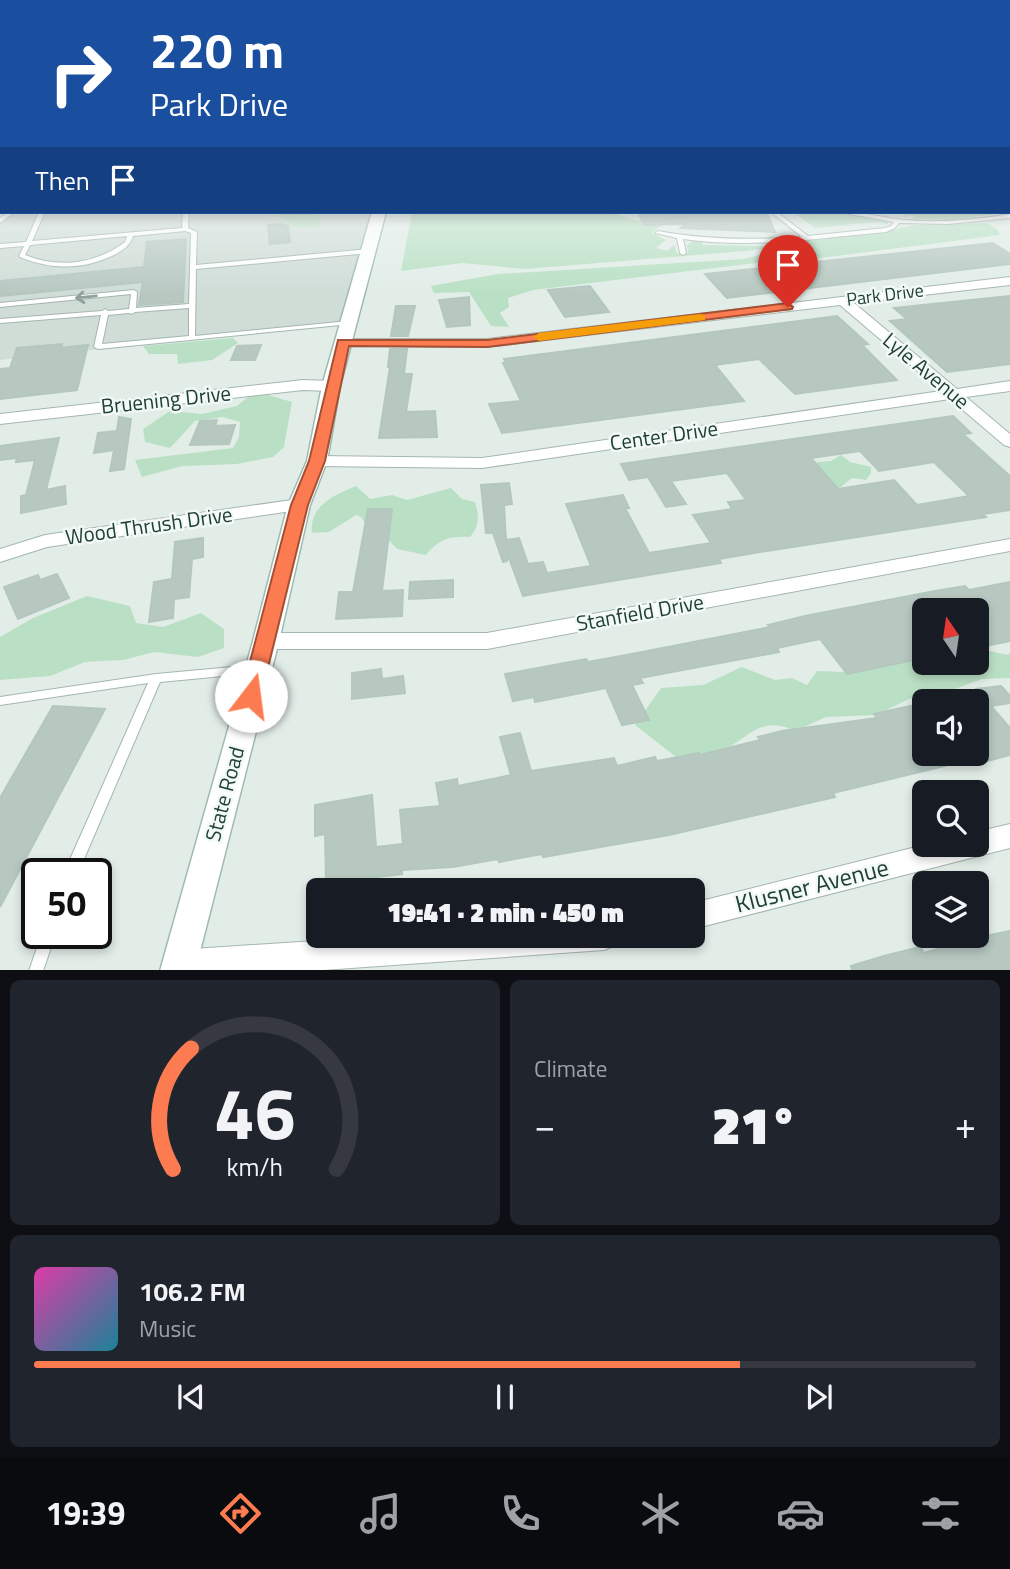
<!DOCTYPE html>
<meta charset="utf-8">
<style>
body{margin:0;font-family:"Titillium Web",sans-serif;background:#20242c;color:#f1f3f6;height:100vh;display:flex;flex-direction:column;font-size:26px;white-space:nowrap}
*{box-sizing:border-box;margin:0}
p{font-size:23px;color:#9ea1a6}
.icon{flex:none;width:38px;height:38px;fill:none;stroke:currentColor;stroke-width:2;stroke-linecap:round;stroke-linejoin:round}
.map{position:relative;height:970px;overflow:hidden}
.panel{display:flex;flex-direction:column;gap:10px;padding:10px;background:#0d0f14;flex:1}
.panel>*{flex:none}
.guide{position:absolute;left:0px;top:0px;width:1012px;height:214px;box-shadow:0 4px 10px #0003;background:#1a4fa0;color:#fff;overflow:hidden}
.needle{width:46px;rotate:347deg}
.controls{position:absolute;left:912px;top:598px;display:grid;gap:14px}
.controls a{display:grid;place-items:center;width:77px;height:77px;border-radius:10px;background:#171b24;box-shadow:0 4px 10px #0003;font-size:35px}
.speed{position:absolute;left:21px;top:858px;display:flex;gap:14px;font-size:35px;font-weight:700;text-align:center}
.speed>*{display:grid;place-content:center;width:91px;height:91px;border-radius:50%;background:#171b24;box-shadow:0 4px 10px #0003;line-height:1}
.speed .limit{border:4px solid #111;border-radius:10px;background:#fff;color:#111}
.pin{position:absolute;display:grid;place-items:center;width:60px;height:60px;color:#fff;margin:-72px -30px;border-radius:50% 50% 50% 0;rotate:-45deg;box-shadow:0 0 7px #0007}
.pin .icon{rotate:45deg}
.me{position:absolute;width:77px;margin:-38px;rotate:15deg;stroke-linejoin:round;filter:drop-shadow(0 0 5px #0008)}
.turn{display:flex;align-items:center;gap:24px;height:147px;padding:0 35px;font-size:32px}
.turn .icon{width:91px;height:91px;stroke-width:2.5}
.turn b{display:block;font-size:49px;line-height:60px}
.then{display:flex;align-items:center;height:66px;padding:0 35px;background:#0003;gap:14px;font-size:26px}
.big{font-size:52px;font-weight:800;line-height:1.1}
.panel .widget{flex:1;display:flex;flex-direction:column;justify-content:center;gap:10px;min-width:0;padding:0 24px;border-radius:10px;background:#20242c}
.panel .dial{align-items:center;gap:0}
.dial svg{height:182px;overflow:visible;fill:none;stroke:#363941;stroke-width:7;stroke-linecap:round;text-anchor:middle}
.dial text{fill:#f1f3f6;stroke:none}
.song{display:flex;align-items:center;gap:21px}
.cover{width:84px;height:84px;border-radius:10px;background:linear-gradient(135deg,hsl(320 70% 55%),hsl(190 70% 35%))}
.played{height:7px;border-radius:4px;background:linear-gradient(90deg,#fd7b50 75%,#363941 75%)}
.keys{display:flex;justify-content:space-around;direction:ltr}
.heat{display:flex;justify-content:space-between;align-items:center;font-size:38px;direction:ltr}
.panel .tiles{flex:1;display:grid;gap:10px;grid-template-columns:1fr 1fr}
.widget:last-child{grid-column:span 2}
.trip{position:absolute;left:306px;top:878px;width:399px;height:70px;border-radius:10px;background:#171b24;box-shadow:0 4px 10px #0003;font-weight:800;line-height:70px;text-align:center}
.dock{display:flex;height:112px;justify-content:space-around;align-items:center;background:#090b0e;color:#9ea1a6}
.dock .icon{width:49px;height:49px}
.dock .active{color:#fd7b50}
.dock b{font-size:32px;color:#f1f3f6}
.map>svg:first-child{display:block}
.built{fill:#d0ddd7}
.green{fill:#b9e0c4}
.building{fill:#b7c8c1;stroke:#b3c7bf;stroke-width:2;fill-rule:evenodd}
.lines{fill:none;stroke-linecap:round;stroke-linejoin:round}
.service-casing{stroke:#a4b6af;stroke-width:2}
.minor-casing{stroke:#a4b6af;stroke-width:2}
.secondary-casing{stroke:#9fbab1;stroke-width:3}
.service{fill:#fff;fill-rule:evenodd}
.minor{fill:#fff;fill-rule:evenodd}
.secondary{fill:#fff;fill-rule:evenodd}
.oneway{stroke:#90a09b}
.route{fill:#fd7b50;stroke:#a45034;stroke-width:2}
.slow{fill:#f59e0b}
.labels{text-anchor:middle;stroke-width:5;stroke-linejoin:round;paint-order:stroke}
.far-street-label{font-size:18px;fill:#204037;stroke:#f2f9f6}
.street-label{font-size:21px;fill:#204037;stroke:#f2f9f6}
.near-street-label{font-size:24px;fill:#204037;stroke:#f2f9f6}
</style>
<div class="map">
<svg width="1010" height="971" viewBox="0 0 1010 971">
<rect width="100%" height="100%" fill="#e2ede8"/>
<!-- built -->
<path class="built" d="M0 184 2 212H374L344 322 0 360Z"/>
<!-- green -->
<g class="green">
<path d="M280 212H312L319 218 321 226C302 229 292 228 278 214Z"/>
<path d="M412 212H580C590 214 594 211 603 212 616 213 629 219 642 221L645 225 660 226 652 233 666 240 656 248 667 251 674 245 677 253H688L687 246 693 241H702L703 245 764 246 763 249 745 251 525 269 462 263 401 271Z"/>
<path d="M793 212H835L888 222V224L875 222 815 228Z"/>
<path d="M899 212H931L928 213 939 214 935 212H990L995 214 951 220 911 219 915 216 908 215 907 218Z"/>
<path d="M986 223 997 229 1000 235 820 258 814 256 533 290 508 298 509 307 500 313 509 327 491 326 469 292 434 293 431 286 498 274 743 259 778 251 786 242 873 234 914 225Z"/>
<path d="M233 338 238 343 212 360 178 364 177 354H149L143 346Z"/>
<path d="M268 395 292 402 284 447 273 457 237 464 182 466 142 477 135 460 233 448 239 437 240 422 223 417 195 421 170 448 145 442 143 429 170 411 202 414 237 406 249 396Z"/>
<path d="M841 455 850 462 871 467V473L866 480 852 478 832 494 808 474 817 462 831 461Z"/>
<path d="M356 486 370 499 392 495 407 500 451 488 462 499 475 502C479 516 480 525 470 537 450 536 439 539 426 555L397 549 385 536 370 532 361 517 356 515 329 532 312 533C309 505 335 495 356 486Z"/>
<path d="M87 596 130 606 136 623 163 627 201 613 224 629V648L198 657 154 652 123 660 85 662 50 676 0 680V637L33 618Z"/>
<path d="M977 648 1007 655 1010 653V678L982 679 952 690 909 699 876 715 826 717 795 731C757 713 746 743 718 752 706 756 692 757 680 760L635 725 661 688 703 685 742 667 775 680 792 678 807 685 817 671 845 672 903 661 976 663Z"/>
</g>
<!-- building -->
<g class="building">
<path d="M638 212 767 214 775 232 681 228 686 224 644 225Z"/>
<path d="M281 224 288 226 290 242 270 244 268 225Z"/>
<path d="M186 239 183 302 139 305 143 282 0 296V281L144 267 147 242Z"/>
<path d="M993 243 1010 254V264L727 298 705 274Z"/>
<path d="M590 286 609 312 565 317 548 290Z"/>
<path d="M1010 296V364L947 372 890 321 907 319 894 308Z"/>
<path d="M469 297 470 325 447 327 439 300Z"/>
<path d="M396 306H415L408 336H391Z"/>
<path d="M837 316 868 344 862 345 897 380 795 394 759 359 715 365 744 401 502 433 489 404 521 401 503 363H506L504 359Z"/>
<path d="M62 344 61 348 88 345 77 390 0 399V369L10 368 17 348Z"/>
<path d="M261 345 255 360H231L237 346Z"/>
<path d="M390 349H407L404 374H412L406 412 435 411 437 437 379 438 390 367H388Z"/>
<path d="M953 416 971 433 963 434 1010 476V510L983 514 986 517 760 552 719 559 721 563 523 596 508 555 507 561 503 562 493 533H486L481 485 509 483 512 504 504 505 506 540 519 538 528 564 543 562 547 573 591 566 566 504 623 495 629 508H625L649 553 711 543 693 515 732 509 728 502 746 500 727 473 671 481 686 504 666 507 648 477 629 480 621 464ZM860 451 879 471 934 462 969 496 917 505 894 480 838 489 811 458Z"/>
<path d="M119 417 131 419 124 469 110 471 114 450 94 453 98 433 117 431Z"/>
<path d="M217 420 215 426 235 425 229 444 190 445 200 421Z"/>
<path d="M59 438 46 490 65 486 66 504 21 513V496L26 495 35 460 16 462 17 458 0 460V446Z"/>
<path d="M368 509H392L382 591 403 590 402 616 336 619 339 592H353Z"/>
<path d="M203 538V557L192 559 189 597 174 599 173 618 149 622 154 582 172 579 175 542Z"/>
<path d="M57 574 69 598 18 619 4 587 38 575 40 580Z"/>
<path d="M453 580V597L409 599 410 582Z"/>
<path d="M1010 582V641L976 648V611H924V658L847 674 820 639 777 648 779 652 640 678 643 683 632 685 649 720 622 725 606 688 535 702 534 697 513 701 505 674 586 659 588 662 637 653 770 627 768 625 805 616 935 591 965 586 969 590Z"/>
<path d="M381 669 382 679 403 676 405 693 352 699V673Z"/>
<path d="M1001 686 1010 696V703L991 706 1010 728V755L976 764V689Z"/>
<path d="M924 703V754H968L969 760 833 793 835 797 669 835 543 857 542 854 499 862 498 859 453 867 402 870V874L326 883 325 834 315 836V805L372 795 376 847 403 844 400 810 440 806 436 783 457 779 458 786 511 775 500 737 520 733 531 771 614 758 617 766 655 757 657 761 699 753 700 755 760 740 758 737 782 731 877 718 874 714Z"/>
<path d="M53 706 105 709 0 907V798Z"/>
<path d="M1010 931V970H852L851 966 884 956 920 947 924 953 975 938Z"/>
</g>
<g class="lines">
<defs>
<g id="service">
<rect x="0" y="187" width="2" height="4"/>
<path d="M9 212H15L0 223V218Z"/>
<path d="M39 212H45L32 241 182 228 183 212H189L188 228 197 232 196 265 369 249 372 251 369 253 196 269 195 336 349 321 351 322V324L98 349 94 347 101 315 0 323V319L102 311 105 309 108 311 129 309 131 294 0 307V303L134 290 137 292 136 308 189 304 191 233 185 231 133 236C130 246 123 250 114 255 83 270 51 270 20 257L19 256 24 246 0 248V244L26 242ZM127 236 125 242C95 264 60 269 25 255L30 245ZM189 308V336L102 344 108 315 129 313 132 314 135 312Z"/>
<path d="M771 212H777L808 236 885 228 891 226 894 222 844 213 843 212C864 212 884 218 904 220 940 223 975 220 1010 214V218L948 224 899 223 895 228 886 232C819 238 751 249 683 239L686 253 683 255 680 253 677 238 655 233 658 231C706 240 753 240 802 237Z"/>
<path d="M255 665 259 666 260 669 259 672 255 673 160 682 78 873H64L148 683 0 705V697L156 674Z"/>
<path d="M42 933H56L43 971H29Z"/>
</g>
<g id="minor">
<rect x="0" y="158" width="2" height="3"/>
<path d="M1010 277V285L854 303 957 389 1010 381V391L966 397 1010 434V447L1004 445 950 399 482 468 317 466 309 461 317 456 482 458 941 391 840 305 487 347 343 346 338 345V339H487Z"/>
<path d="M303 380 331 381 339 386 331 391 303 390 0 424V414Z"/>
<path d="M299 499 305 501 308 505 305 509 47 547 0 562V549L45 535Z"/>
<path d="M1010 539V551L487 649H266L258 647 255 641 258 635 266 633H487Z"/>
<path d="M1010 824V848L693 929V903L924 845H976V832Z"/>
<path d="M391 936H618L614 946 604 950 309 971H166L163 965 168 955 178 950Z"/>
</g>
<path id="secondary" d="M372 212H386L340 386 327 461 310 505 279 641 195 971H160L253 641 288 505 307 461 322 386Z"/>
</defs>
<!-- service casing -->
<use href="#service" class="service-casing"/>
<!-- minor casing -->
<use href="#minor" class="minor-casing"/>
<!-- secondary casing -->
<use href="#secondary" class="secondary-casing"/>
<!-- service -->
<use href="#service" class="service"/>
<!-- minor -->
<use href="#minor" class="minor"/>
<!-- secondary -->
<use href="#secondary" class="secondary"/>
</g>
<!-- one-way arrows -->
<defs><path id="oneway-shaft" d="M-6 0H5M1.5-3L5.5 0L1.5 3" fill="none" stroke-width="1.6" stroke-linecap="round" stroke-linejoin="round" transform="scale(1.75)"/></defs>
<use class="oneway" href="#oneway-shaft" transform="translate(86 297) rotate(174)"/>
<!-- sky -->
<linearGradient id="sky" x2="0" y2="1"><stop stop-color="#80bde1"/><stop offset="0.54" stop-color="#f2f7f5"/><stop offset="1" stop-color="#f2f7f5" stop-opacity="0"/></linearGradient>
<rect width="1010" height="294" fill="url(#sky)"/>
<!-- route -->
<path class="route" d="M788 303 793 307 792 309 487 347 349 346 325 461 308 505 261 696 258 701 251 704 244 701 241 696 291 505 309 461 338 340H487Z"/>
<!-- slow -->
<path class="slow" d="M700 314 705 315V320L539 341 533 337 539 333Z"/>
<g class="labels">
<!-- far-street labels -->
<g class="far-street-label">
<text transform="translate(885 295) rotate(-7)" y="6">Park Drive</text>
</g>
<!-- street labels -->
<g class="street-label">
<text transform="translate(926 371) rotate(40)" y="7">Lyle Avenue</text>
<text transform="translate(166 400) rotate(-6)" y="7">Bruening Drive</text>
<text transform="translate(664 436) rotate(-8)" y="7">Center Drive</text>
<text transform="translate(149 526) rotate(-8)" y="7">Wood Thrush Drive</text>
<text transform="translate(640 613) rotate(-10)" y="7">Stanfield Drive</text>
<text transform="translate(225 794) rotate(-75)" y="7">State Road</text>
</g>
<!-- near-street labels -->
<g class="near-street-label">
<text transform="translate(812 886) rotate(-14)" y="8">Klusner Avenue</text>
</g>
</g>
</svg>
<div class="controls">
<a><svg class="needle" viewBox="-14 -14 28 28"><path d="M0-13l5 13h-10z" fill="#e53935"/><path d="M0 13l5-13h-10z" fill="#9ea1a6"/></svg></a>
<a><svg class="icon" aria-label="sound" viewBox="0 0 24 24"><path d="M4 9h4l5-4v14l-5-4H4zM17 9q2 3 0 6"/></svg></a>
<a><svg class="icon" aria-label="search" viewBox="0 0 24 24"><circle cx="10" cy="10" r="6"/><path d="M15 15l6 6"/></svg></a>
<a><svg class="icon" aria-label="layers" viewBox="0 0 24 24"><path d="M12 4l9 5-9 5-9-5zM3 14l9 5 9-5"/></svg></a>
</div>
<div class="speed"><div class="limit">50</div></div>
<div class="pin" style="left:788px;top:307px;background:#d93025"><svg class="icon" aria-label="arrive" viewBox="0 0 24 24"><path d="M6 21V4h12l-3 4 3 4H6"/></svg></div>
<svg class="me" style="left:251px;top:696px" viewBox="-20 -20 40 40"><circle r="19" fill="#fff"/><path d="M0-13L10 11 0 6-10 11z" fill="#fd7b50"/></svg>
<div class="trip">19:41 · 2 min · 450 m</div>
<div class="guide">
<div class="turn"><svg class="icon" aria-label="right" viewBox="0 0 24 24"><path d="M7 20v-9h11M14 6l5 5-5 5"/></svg><div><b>220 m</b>Park Drive</div></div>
<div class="then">Then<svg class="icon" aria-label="arrive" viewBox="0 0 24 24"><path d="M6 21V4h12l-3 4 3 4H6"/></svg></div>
</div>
</div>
<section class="panel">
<div class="tiles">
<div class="widget dial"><svg viewBox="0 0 100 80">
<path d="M14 69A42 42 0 1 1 86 69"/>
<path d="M14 69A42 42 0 0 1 22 16" stroke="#fd7b50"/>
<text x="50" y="56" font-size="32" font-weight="700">46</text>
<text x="50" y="72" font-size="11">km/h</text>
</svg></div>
<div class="widget"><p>Climate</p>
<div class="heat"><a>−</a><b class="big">21°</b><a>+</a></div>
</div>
<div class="widget">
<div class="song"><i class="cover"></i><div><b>106.2 FM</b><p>Music</p></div></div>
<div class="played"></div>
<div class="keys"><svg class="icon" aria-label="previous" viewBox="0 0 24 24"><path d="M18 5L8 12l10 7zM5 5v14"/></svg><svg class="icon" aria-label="pause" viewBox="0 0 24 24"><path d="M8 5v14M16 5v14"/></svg><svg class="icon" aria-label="next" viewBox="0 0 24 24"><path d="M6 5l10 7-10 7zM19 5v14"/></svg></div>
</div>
</div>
</section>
<nav class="dock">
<b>19:39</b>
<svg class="icon active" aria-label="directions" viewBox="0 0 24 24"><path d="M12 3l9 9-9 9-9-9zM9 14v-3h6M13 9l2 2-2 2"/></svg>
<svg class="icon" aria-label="music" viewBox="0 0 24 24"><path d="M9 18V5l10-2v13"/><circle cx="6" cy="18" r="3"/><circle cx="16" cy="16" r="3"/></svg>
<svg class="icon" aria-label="phone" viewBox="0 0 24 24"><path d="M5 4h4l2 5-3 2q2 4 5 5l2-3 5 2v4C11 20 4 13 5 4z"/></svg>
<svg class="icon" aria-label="climate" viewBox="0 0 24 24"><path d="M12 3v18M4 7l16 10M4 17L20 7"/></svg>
<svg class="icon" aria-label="car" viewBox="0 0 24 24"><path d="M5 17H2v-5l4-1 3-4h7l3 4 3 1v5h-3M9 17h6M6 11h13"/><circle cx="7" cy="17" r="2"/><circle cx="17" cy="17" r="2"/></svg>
<svg class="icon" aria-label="filters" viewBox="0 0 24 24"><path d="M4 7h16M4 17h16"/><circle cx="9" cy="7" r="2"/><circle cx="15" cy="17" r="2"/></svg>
</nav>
